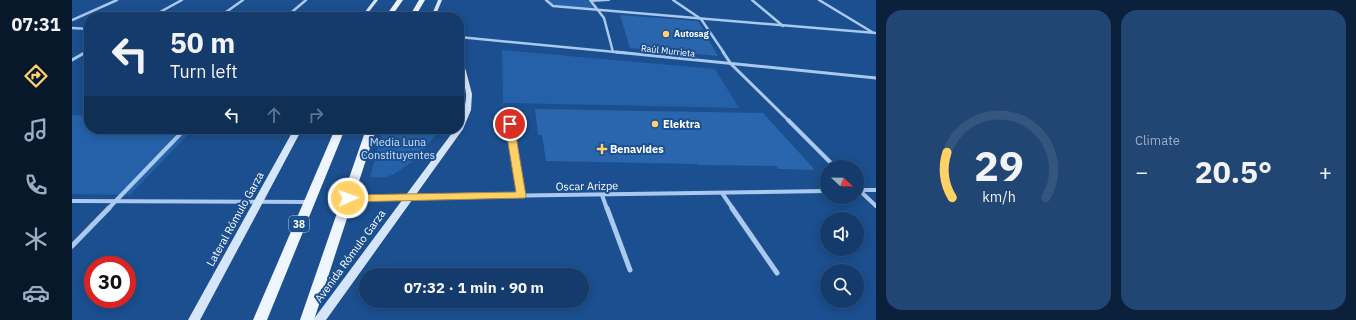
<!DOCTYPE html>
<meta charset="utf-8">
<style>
body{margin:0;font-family:"IBM Plex Sans",sans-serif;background:#214673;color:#f1f3f6;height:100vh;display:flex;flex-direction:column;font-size:15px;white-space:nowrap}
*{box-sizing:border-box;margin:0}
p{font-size:13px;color:#9dadc1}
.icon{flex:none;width:22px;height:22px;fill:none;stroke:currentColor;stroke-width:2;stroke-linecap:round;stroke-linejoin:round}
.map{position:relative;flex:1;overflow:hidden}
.side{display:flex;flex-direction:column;gap:10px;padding:10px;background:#0b203b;width:480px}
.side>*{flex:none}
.guide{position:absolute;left:12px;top:12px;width:380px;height:122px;border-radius:16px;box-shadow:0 2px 10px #0003,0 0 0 1px #33557e;background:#143b6b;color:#f1f3f6;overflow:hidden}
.needle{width:26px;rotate:112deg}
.fabs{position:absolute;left:748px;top:160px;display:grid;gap:8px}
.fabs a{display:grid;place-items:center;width:44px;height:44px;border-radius:50%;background:#143b6b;box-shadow:0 2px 10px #0003,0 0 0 1px #33557e;font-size:20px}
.speed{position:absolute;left:12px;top:256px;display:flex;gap:8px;font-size:20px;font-weight:700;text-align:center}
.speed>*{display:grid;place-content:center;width:52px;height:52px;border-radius:50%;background:#143b6b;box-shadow:0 2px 10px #0003,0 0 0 1px #33557e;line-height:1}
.speed .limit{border:6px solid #d22;background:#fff;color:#111}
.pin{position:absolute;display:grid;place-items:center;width:34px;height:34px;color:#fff;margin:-17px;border:2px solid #fff;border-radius:50%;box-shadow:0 1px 4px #0007}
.me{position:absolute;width:44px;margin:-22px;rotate:88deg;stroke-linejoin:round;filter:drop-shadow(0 0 3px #0008)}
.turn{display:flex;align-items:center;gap:14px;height:84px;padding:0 20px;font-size:18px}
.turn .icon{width:52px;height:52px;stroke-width:2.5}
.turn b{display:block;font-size:28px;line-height:34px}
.lanes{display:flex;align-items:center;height:38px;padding:0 20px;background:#0003;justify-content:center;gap:20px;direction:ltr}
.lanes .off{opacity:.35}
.big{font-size:30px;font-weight:800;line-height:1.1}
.side .tile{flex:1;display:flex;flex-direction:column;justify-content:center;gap:6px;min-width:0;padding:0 14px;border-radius:16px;background:#214673}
.side .dial{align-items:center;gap:0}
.dial svg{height:104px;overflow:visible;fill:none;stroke:#33557e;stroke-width:7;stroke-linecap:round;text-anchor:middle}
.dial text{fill:#f1f3f6;stroke:none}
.heat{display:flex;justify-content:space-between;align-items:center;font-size:22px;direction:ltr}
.side .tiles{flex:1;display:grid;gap:10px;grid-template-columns:repeat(2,1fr)}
.trip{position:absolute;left:287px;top:268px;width:230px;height:40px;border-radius:20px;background:#143b6b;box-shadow:0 2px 10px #0003,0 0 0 1px #33557e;font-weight:800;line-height:40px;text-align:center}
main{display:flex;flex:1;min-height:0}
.dock{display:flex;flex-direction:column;width:72px;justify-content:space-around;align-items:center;background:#08182b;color:#9dadc1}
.dock .icon{width:28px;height:28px}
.dock .current{color:#ffd166}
.dock b{font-size:18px;color:#f1f3f6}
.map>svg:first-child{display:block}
.green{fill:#2461a8}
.building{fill:#2a66ad}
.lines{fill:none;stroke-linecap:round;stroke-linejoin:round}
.lane-far1{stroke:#a9c9ee;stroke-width:2}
.lane{stroke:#a9c9ee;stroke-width:3}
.street-far3{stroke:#a9c9ee;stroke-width:2.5}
.street-far2{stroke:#a9c9ee;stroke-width:3}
.street-far1{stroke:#a9c9ee;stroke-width:4}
.street{stroke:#a9c9ee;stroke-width:5}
.secondary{fill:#d6e6fa;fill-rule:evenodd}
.primary{fill:#f0f6ff;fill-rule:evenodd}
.route{fill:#ffd166;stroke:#a68842}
.poi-dot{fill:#ffd166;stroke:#1b4f8f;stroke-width:1.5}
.labels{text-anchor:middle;stroke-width:4;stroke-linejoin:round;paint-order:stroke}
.far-poi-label{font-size:9px;font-weight:bold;fill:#fff;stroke:#1b4f8f;text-anchor:start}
.far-street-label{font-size:9px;fill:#fff;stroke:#1b4f8f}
.shield{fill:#1b4f8f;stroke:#bbcadd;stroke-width:1}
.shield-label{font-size:10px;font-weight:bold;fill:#fff}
.poi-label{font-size:11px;font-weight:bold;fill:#fff;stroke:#1b4f8f;text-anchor:start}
.park-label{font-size:11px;fill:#cfe3fa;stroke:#1b4f8f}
.street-label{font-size:11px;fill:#fff;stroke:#1b4f8f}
</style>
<main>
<nav class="dock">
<b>07:31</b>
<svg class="icon current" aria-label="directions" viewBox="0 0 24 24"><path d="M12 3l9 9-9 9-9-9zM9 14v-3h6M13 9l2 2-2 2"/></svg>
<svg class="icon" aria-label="music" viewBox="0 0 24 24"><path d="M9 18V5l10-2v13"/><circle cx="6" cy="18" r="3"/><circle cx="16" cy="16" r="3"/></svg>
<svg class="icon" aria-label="phone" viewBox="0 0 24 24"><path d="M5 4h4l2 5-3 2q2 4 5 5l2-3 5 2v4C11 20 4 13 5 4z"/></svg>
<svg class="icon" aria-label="climate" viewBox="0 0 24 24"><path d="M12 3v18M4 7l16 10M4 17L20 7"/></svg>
<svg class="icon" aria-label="car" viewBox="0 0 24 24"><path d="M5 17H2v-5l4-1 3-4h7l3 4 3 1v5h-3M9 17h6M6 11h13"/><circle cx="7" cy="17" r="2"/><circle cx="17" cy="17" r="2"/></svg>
</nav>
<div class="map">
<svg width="804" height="320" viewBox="0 0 804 320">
<rect width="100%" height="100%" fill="#1b4f8f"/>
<!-- green -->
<g class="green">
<path d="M477 0H515L524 8 481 5Z"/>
<path d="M430 50 643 69 667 108 431 103Z"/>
<path d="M0 115 17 116V129H121L58 195 0 194Z"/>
<path d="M311 129H368C355 147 336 170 314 177 309 178 303 177 298 177Z"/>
</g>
<!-- building -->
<g class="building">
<path d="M548 15 626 21 646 56 558 48Z"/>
<path d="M463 109 691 113 743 170 707 169 704 166 626 165 625 164 474 161 470 135H466Z"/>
</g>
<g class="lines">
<!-- lane-far1 -->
<path class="lane-far1" d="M519 1 537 0"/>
<!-- lane -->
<path class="lane" d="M438 124 449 196"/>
<!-- street-far3 -->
<g class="street-far3">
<path d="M474 0 481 6 804 33"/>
<path d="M518 0 532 18 541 52"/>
<path d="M601 0 629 19 652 53"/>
<path d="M680 0 711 26"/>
<path d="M747 0 800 32"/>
<path d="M79 17 110 0"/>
<path d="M147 17 171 0"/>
<path d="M214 17 234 0"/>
<path d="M0 20 45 0"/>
<path d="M0 28 17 29"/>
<path d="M387 37 554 53"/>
<path d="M12 53 17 51"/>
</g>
<!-- street-far2 -->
<g class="street-far2">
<path d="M544 52 804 78"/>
<path d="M651 52 659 64 717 121"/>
<path d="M0 60 14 52"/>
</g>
<!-- street-far1 -->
<g class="street-far1">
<path d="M716 120 763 167"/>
<path d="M785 188 804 206"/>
<path d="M786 190H804"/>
<path d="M650 193 661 209"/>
<path d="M530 195 535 209"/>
<path d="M277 198 755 191"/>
<path d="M0 201 236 202"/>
<path d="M36 209 113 129"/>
</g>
<!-- street -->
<g class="street">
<path d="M535 208 558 270"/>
<path d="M660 208 705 273"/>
<path d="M0 246 37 208"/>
</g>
<!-- secondary -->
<g class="secondary">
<path d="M302 0H306L293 17H289Z"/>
<path d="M366 0H370L363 17H359Z"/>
<path d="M387 59 390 61 394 71 400 94 399 110 391 129 254 320H241L383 129H387C387 117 395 107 394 94 393 82 387 72 387 59Z"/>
<path d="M222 129H230L128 320H116Z"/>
</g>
<!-- primary -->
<g class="primary">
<path d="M325 0H331L319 17H313Z"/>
<path d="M347 0H353L343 17H337Z"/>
<path d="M263 129H273L195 320H181Z"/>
<path d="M294 129H304L242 320H228Z"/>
</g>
</g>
<!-- route -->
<path class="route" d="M438 122 442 124 454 196 453 198 276 202 271 198 276 195 444 192 433 124Z"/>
<!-- markers -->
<g class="poi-dot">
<circle cx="594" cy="34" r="4"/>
<circle cx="583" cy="124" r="4"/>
<path d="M528 143h4v4h4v4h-4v4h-4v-4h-4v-4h4z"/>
</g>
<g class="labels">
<!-- far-poi labels -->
<g class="far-poi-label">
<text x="602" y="37">Autosag</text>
</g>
<!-- far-street labels -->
<g class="far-street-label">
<text transform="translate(596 51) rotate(6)" y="3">Raúl Murrieta</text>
</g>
<!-- shield labels -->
<rect class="shield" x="217" y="216" width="20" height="16" rx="3"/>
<g class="shield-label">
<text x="227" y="228">38</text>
</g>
<!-- poi labels -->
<g class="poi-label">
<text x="591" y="128">Elektra</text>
<text x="538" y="153">Benavides</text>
</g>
<!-- park labels -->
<g class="park-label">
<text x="326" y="146">Media Luna<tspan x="326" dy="13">Constituyentes</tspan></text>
</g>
<!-- street labels -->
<g class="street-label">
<text transform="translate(515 186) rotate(-1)" y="4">Oscar Arizpe</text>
<text transform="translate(163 219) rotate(-61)" y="4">Lateral Rómulo Garza</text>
<text transform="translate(278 256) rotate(-54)" y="4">Avenida Rómulo Garza</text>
</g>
</g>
</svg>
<div class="fabs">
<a><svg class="needle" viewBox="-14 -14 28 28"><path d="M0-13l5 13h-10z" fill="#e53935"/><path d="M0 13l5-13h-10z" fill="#9dadc1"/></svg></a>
<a><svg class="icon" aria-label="sound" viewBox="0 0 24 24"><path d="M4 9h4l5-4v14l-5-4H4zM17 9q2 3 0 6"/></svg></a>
<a><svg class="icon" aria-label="search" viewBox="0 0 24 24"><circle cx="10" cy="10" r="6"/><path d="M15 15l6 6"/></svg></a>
</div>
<div class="speed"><div class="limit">30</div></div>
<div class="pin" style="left:438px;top:124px;background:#d93025"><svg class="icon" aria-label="arrive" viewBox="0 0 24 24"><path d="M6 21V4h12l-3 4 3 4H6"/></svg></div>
<svg class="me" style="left:276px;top:198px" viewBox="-20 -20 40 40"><circle r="17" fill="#ffd166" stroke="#fff" stroke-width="3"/><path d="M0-11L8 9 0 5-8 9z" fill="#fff"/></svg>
<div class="trip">07:32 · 1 min · 90 m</div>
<div class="guide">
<div class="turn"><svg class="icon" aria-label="left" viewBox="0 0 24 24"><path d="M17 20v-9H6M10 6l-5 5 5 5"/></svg><div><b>50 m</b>Turn left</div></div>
<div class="lanes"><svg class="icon" aria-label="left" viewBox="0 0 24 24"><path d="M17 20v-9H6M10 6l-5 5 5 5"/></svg><svg class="icon off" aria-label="ahead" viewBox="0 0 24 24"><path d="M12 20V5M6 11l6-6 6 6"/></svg><svg class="icon off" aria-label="right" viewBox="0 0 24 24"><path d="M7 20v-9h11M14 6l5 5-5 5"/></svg></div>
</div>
</div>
<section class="side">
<div class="tiles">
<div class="tile dial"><svg viewBox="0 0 100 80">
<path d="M14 69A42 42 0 1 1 86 69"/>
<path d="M14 69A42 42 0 0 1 10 34" stroke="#ffd166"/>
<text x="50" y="56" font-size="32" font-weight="700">29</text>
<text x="50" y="72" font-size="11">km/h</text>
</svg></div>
<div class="tile"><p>Climate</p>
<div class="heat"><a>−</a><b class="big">20.5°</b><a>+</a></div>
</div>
</div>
</section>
</main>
